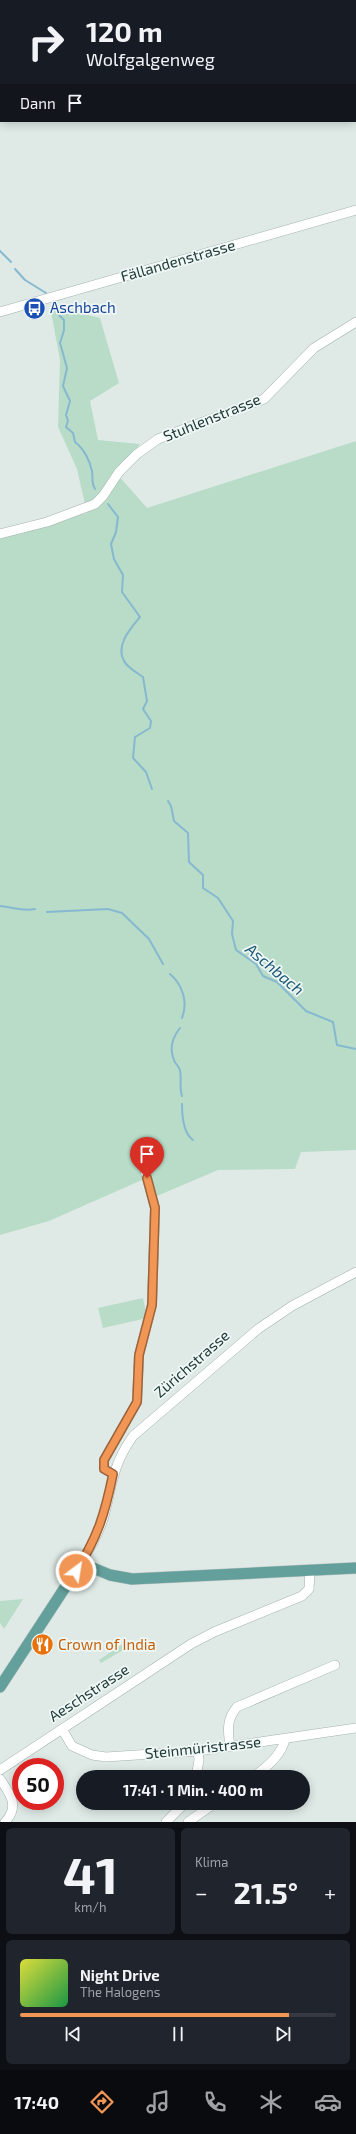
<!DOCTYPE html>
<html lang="de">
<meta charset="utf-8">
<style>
body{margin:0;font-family:"Exo 2",sans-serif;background:#20242c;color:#f1f3f6;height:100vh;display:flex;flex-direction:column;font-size:15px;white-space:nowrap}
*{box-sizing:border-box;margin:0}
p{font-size:13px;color:#9ea1a6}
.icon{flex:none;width:22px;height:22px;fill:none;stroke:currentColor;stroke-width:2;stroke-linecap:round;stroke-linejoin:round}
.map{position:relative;height:1822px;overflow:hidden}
.details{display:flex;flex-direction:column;gap:6px;padding:6px;background:#0d0f14;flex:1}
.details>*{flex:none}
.hud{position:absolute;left:0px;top:0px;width:356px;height:122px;box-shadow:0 2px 10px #0003;background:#171b24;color:#f1f3f6;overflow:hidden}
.speed{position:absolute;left:12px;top:1758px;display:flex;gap:8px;font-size:20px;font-weight:700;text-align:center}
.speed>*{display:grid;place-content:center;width:52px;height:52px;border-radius:50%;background:#171b24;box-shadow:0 2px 10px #0003;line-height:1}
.speed .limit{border:6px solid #d22;background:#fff;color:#111}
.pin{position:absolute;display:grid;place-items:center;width:34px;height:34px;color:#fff;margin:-41px -17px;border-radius:50% 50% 50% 0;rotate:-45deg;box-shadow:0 0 4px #0007}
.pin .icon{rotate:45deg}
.me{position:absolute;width:44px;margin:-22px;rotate:31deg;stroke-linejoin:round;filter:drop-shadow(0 0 3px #0008)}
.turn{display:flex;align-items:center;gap:14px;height:84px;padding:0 20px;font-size:18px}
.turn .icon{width:52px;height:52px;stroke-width:2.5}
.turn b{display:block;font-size:28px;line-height:34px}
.then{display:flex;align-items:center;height:38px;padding:0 20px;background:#0003;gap:8px;font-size:15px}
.big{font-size:30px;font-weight:700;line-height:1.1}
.details .card{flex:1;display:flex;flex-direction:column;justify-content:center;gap:6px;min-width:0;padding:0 14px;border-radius:6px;background:#20242c}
.details .dial{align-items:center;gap:0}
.dial b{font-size:52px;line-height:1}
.song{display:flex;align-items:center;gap:12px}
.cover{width:48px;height:48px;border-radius:6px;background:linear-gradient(135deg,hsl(60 70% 55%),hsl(140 70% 35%))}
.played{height:4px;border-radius:2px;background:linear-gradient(90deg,#f29656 85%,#363941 85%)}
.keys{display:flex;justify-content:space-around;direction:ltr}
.heat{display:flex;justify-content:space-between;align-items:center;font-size:22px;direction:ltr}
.details .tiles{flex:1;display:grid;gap:6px;grid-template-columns:1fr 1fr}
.card:last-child{grid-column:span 2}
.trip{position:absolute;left:76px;top:1770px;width:234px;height:40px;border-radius:20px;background:#171b24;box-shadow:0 2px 10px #0003;font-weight:700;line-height:40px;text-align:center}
.menu{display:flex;height:64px;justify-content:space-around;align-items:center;background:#090b0e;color:#9ea1a6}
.menu .icon{width:28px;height:28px}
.menu .on{color:#f29656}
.menu b{font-size:18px;color:#f1f3f6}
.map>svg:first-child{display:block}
.green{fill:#b8dcc8}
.water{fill:#86b8d0}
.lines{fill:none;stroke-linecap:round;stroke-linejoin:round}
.stream{stroke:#86b8d0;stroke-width:2}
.minor-casing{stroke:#a2b2af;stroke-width:10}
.major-casing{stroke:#bcc4c3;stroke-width:12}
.minor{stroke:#fff;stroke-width:9}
.major{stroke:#63a09b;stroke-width:11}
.route-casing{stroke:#9d6238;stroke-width:10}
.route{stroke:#f29656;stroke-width:7}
.labels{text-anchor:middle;stroke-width:3.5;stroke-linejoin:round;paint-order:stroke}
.street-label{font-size:15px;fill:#203a38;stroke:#eff7f5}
.transit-label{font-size:15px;fill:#164399;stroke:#eff7f5;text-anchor:start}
.food-label{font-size:15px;fill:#c56008;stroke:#eff7f5;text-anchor:start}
.water-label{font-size:16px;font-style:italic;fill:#1b5776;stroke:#eff7f5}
</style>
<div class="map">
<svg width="356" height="1822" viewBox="0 0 356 1822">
<rect width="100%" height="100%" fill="#dfeae7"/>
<!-- green -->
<g class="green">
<path d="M50 306 100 318 119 383 90 401 98 440 140 444 118 475 147 508 356 441V1150L301 1152 295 1169 218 1170 157 1196 151 1176 49 1221 0 1235V536L87 513 77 469 58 427 60 360Z"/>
<path d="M143 1298 147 1318 103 1328 98 1308Z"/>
<path d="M23 1599 4 1629 0 1623V1601Z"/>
<path d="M127 1641 130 1646 101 1663 99 1660Z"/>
</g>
<!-- water -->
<path class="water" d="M0 0H131L1 1 0 27Z"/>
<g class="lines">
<!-- stream -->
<g class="stream">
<path d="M0 251 11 262"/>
<path d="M15 269 25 280 46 293"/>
<path d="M56 301 58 314 64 320V330L60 343 67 368 63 386 70 401 66 415 68 421 66 427 73 433 75 442C83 448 90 460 92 471 93 478 91 482 95 489"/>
<path d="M108 504 118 517 116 532 111 544 114 559 123 575 122 592 140 617C131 628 115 645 124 661 127 667 137 673 143 677L147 701 143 709 151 721 150 728 135 737 133 758 146 772 152 789"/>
<path d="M168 801 171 806 174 821 188 833 189 862 203 875V888L218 898 233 921 232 934 236 950 256 964 263 976 277 982 306 1011 333 1022 337 1045 356 1049"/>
<path d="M0 906C13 907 22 912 35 909"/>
<path d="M47 912 108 909 122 913 149 939 163 964"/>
<path d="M170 974C183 985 188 1003 182 1018"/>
<path d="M180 1028C172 1038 169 1048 174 1060 175 1064 180 1067 180 1071 182 1079 179 1087 182 1096"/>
<path d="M182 1104C182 1116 183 1133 193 1140"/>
</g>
<defs>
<g id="minor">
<path d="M0 312 356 210"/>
<path d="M0 534 47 522 95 504 103 496 119 472 137 454 158 439 264 399 314 348 356 322"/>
<path d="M113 1474 104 1469V1460L137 1402 139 1355 152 1305 155 1208 143 1163"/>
<path d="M81 1563C90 1549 99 1533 104 1516 113 1483 112 1466 133 1436L258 1329 292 1306 356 1272"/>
<path d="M62 1729 72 1746 92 1755 106 1757 198 1751 356 1728"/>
<path d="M230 1747C228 1731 226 1720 237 1707L335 1665"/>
<path d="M0 1770 191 1644 214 1632 302 1596 309 1589 310 1571"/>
<path d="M196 1777 199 1760 198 1751"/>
<path d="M253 1777C266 1768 282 1754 285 1739"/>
<path d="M0 1779C10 1794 20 1806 5 1822"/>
<path d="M166 1822 185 1803"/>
<path d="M188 1822 215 1803"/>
</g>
<path id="major" d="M0 1687 81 1563 110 1575 132 1579 356 1568"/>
</defs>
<!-- minor casing -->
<use href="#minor" class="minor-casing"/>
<!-- major casing -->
<use href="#major" class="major-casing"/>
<!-- minor -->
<use href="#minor" class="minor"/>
<!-- major -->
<use href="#major" class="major"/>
</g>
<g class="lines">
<defs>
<path id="route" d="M76 1571C98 1537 105 1513 113 1474L104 1469V1460L137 1402 139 1355 152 1305 155 1208 147 1178"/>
</defs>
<!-- route casing -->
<use href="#route" class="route-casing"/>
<!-- route -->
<use href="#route" class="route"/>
</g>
<!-- icons -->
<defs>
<symbol id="bus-disc" viewBox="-11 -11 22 22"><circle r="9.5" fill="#1a4fb4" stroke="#eff7f5"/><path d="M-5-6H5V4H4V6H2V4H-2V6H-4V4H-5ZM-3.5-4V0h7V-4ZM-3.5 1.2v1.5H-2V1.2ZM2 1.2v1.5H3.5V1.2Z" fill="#fff"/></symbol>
<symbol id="restaurant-disc" viewBox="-11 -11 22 22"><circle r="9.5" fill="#e8710a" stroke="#eff7f5"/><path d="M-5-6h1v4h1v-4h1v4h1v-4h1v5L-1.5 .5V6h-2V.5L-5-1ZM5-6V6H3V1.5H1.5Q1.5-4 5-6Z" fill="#fff"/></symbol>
</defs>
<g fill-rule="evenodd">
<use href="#bus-disc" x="22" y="296" width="25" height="25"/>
<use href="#restaurant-disc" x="30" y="1632" width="25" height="25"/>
</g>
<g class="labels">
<!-- street labels -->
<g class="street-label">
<text transform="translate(178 261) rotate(-16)" y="5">Fällandenstrasse</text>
<text transform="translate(212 418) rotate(-22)" y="5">Stuhlenstrasse</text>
<text transform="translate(192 1364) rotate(-41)" y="5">Zürichstrasse</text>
<text transform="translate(89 1693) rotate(-33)" y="5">Aeschstrasse</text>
<text transform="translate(203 1748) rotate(-6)" y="5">Steinmüristrasse</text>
</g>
<!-- transit labels -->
<g class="transit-label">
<text x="50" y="313">Aschbach</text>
</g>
<!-- food labels -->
<g class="food-label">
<text x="58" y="1650">Crown of India</text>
</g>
<!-- water labels -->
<g class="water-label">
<text transform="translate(275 969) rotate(40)" y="6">Aschbach</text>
</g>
</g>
</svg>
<div class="speed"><div class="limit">50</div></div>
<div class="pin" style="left:147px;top:1178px;background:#d93025"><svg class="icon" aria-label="arrive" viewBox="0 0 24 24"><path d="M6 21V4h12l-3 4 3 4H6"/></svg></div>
<svg class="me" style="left:76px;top:1571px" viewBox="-20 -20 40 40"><circle r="17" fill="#f29656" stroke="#fff" stroke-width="3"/><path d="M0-11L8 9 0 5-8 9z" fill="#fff"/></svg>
<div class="trip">17:41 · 1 Min. · 400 m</div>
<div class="hud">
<div class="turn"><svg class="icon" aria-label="right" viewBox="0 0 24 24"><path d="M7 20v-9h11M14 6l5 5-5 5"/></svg><div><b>120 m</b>Wolfgalgenweg</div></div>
<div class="then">Dann<svg class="icon" aria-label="arrive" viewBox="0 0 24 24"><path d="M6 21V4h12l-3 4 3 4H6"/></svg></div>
</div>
</div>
<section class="details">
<div class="tiles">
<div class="card dial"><b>41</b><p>km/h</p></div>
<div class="card"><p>Klima</p>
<div class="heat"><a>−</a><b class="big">21.5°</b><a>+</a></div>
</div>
<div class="card">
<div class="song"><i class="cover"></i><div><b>Night Drive</b><p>The Halogens</p></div></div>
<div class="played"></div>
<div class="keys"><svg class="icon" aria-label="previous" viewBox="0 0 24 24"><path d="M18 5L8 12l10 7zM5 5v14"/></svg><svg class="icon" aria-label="pause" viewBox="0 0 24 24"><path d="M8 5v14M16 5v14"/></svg><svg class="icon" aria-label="next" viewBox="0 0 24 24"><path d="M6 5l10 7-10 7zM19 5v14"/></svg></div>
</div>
</div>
</section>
<nav class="menu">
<b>17:40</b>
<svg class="icon on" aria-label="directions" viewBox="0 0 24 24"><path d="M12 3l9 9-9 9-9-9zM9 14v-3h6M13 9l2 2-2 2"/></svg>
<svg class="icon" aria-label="music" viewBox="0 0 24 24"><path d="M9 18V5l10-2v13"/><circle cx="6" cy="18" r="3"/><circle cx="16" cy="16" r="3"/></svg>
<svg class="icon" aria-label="phone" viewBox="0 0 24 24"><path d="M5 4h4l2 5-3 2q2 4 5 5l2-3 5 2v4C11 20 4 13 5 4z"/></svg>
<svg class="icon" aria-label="climate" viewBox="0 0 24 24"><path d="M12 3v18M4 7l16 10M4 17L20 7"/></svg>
<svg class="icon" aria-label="car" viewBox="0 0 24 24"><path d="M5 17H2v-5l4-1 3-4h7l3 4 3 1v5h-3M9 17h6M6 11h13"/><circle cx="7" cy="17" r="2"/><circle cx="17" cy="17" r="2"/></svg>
</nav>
